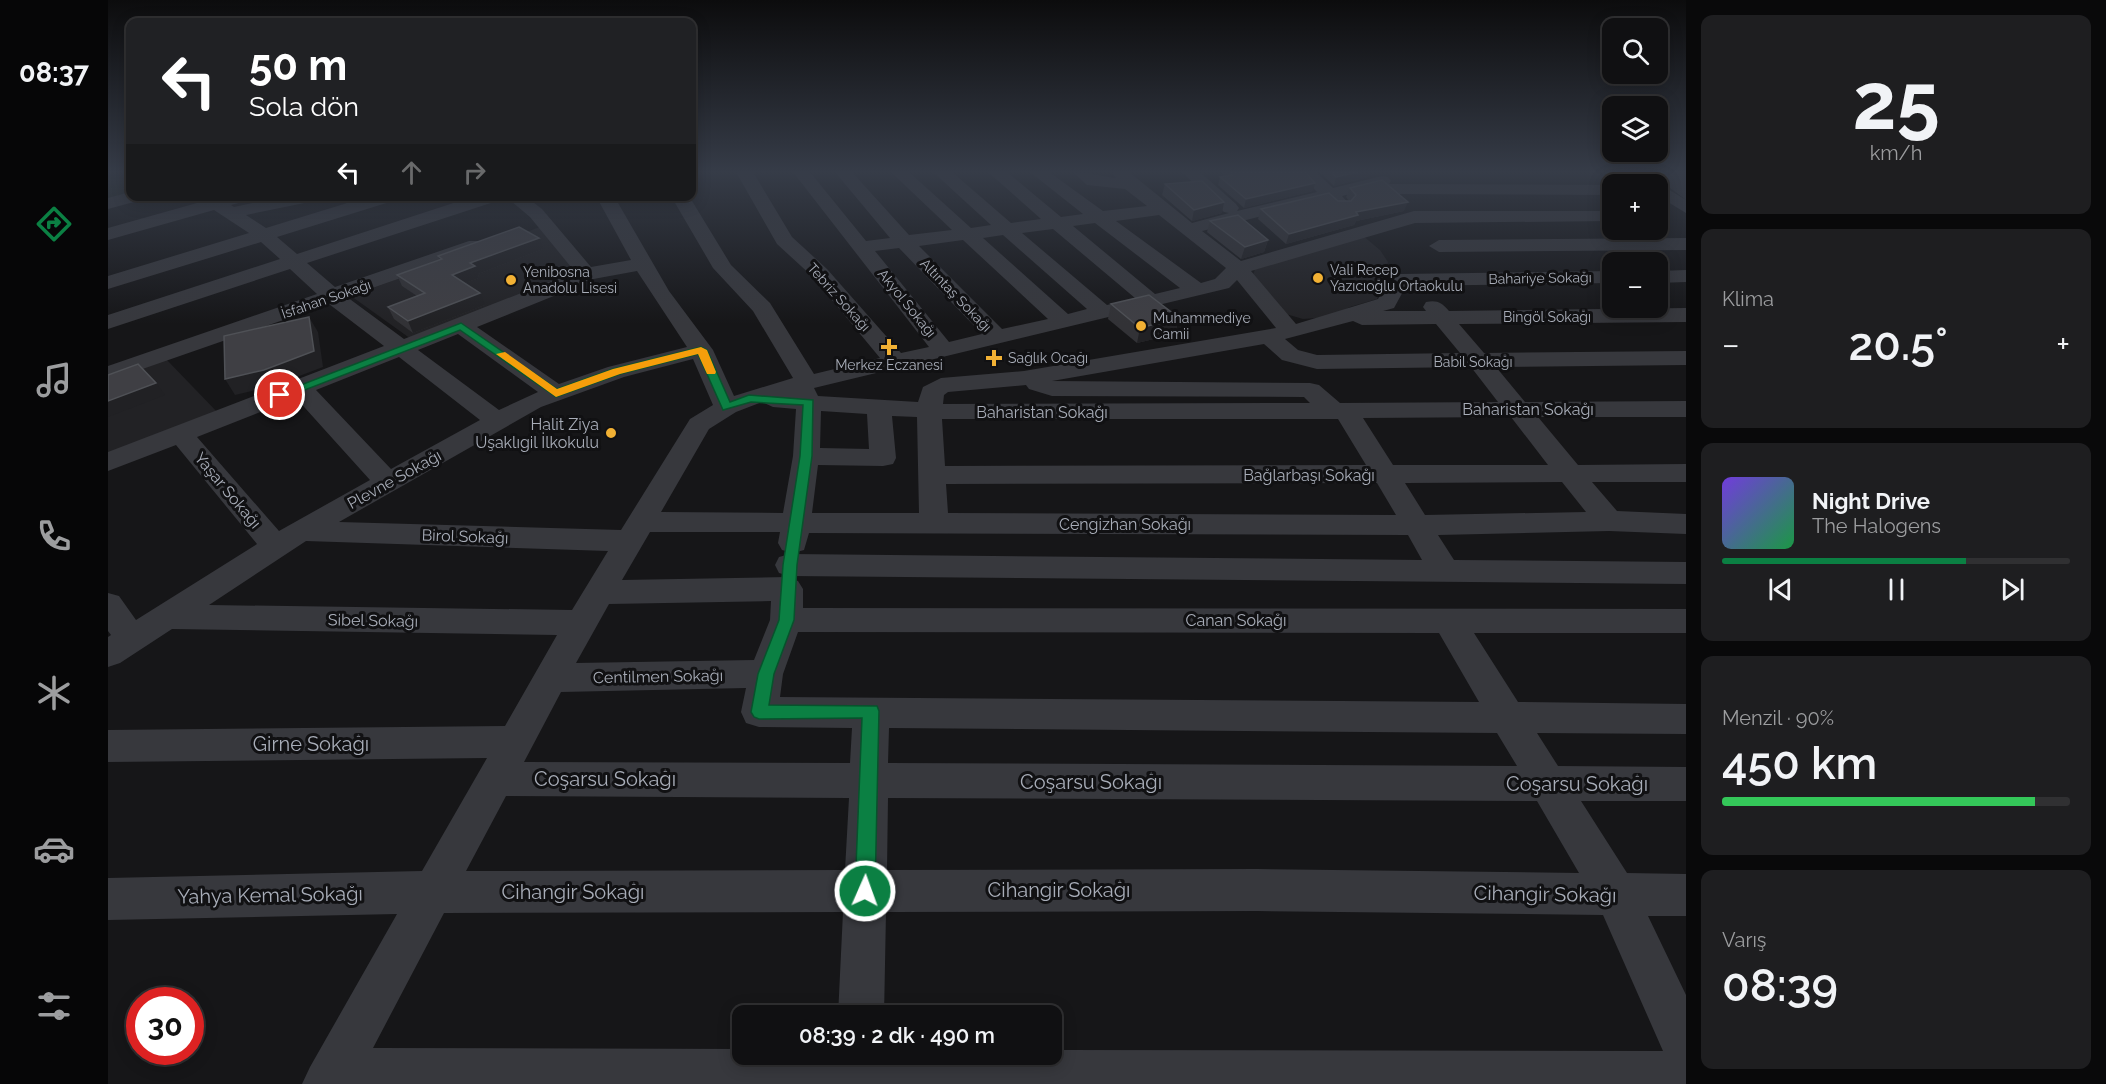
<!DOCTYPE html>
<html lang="tr">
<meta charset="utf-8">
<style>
body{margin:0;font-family:Raleway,sans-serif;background:#1e1e20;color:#f1f3f6;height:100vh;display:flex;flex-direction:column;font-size:22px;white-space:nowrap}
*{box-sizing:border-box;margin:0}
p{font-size:20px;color:#9c9d9f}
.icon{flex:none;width:33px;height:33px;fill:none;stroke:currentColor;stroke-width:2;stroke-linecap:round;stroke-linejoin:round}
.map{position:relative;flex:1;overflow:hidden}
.side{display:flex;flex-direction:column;gap:15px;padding:15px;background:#09090a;width:420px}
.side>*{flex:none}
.banner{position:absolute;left:18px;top:18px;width:570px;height:183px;border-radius:12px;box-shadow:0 3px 15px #0003,0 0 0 2px #303032;background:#202124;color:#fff;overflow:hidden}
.fabs{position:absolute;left:1494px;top:18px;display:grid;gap:12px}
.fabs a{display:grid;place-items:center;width:66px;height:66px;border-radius:12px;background:#101012;box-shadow:0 3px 15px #0003,0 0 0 2px #303032;font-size:30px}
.speed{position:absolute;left:18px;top:987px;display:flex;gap:12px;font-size:30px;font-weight:700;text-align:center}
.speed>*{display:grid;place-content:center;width:78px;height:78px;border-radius:50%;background:#101012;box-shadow:0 3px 15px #0003,0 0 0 2px #303032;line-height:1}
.speed .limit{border:9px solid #d22;background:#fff;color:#111}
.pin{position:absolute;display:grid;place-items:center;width:51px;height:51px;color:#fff;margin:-26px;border:3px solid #fff;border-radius:50%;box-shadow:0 2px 6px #0007}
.me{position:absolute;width:66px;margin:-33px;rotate:2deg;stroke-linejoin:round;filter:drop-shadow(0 0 4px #0008)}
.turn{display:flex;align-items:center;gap:21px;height:126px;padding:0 24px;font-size:27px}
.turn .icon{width:78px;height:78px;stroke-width:2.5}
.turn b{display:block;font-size:42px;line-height:51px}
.lanes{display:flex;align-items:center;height:57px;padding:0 24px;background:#0003;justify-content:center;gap:30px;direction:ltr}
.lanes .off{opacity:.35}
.big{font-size:45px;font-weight:600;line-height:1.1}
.side .card{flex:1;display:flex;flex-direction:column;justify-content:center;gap:9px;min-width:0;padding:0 21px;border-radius:12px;background:#1e1e20}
.side .dial{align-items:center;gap:0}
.dial b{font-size:78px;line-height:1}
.song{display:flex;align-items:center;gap:18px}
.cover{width:72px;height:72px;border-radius:9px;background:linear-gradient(135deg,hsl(260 70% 55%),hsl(140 70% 35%))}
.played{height:6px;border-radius:3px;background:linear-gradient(90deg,#0b8043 70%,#303032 70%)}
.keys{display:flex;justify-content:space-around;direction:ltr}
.heat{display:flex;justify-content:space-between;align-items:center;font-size:33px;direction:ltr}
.charge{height:9px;border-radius:4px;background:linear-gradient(90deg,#34c759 90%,#303032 0)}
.trip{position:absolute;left:624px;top:1005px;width:330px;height:60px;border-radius:12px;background:#101012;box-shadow:0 3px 15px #0003,0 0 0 2px #303032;font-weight:600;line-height:60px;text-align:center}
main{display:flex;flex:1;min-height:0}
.menu{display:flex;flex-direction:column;width:108px;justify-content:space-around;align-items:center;background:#060607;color:#9c9d9f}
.menu .icon{width:42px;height:42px}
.menu .selected{color:#0b8043}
.menu b{font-size:27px;color:#f1f3f6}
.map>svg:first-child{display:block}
.built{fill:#222225}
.green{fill:#1c231d}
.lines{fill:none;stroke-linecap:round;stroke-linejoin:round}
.minor{fill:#37383d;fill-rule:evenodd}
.wall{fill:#323236}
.shaded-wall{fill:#212124}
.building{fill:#3f3f44;stroke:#4f5156;stroke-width:1.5}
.route{fill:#0b8043;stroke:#07532c;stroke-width:1.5}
.slow{fill:#f59e0b}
.poi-dot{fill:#f2b134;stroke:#111113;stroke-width:2}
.labels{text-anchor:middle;stroke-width:6;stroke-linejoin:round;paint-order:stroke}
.far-poi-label{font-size:14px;fill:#a8adb8;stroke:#111113;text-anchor:start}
.far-street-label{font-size:14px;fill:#a8adb8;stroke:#111113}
.street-label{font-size:16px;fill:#a8adb8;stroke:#111113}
.poi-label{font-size:16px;fill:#a8adb8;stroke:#111113;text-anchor:end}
.near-street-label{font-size:20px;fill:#a8adb8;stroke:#111113}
</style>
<main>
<nav class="menu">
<b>08:37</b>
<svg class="icon selected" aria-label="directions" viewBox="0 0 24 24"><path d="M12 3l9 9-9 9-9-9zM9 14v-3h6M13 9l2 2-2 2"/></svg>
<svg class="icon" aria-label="music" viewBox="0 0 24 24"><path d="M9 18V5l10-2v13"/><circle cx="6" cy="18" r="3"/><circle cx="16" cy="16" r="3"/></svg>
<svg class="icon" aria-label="phone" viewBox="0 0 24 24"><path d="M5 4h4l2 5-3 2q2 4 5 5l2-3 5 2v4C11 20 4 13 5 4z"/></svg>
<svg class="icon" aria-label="climate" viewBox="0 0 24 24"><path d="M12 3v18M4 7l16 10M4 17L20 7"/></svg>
<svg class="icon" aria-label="car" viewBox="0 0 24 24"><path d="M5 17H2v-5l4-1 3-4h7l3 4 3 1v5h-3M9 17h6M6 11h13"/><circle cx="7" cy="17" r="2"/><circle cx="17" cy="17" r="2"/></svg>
<svg class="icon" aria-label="filters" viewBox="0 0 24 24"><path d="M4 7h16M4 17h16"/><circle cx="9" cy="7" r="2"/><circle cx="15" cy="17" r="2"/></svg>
</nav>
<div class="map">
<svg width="1578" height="1084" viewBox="0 0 1578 1084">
<rect width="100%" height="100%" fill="#161618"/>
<!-- built -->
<g class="built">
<path d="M432 227 468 272 303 339 243 296Z"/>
<path d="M1254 235 1272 250 1280 262 1269 299 1242 307 1223 317 1195 319 1171 312 1144 278 1147 269Z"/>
<path d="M57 358 111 414 0 458V378Z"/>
</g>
<!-- green -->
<path class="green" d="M22 172V194L0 200V177Z"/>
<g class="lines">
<!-- minor -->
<g class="minor">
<path d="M628 172H645L684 237 719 269 793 353 821 347 685 172H702L758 241 782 238 727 172H744L801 235 844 230 783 172H801L863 228 883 225 825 172H844L903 223 933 219 880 172H899L953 217 975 214 922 172H941L995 211 1039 206 1017 189 979 185 965 172C980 172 992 176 1008 178L1004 172H1021L1084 223 1121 213 1116 212 1074 172H1092L1128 204 1131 208 1129 211 1209 192 1190 172H1208L1225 188 1274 176 1280 177 1283 181 1281 184 1504 185V195L1281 194 1275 193 1272 189 1274 186 1234 196 1242 205 1239 209H1227L1218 200 1094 231 1133 261 1306 211H1504V221L1307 223 1143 271 1188 324 1270 299 1284 276 1291 274 1504 271V283L1298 286 1286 308 1275 311H1318L1315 307 1318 302C1329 300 1333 302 1341 311L1578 308V322L1351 324 1376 353 1578 351V365L1388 367 1417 402 1578 401V417H1430L1470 465 1578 464V482H1484L1509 511 1578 514V534L1501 531 1330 535 1346 560 1578 562V584L682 576 671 573 667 565 671 557 682 554 1314 560 1300 535 701 533 696 550 685 553 674 550 670 543 672 532H542L514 580 679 577 690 581 695 589V608L1578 609V633H1366L1410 702 1578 704V734L1429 733 1450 766 1578 767V801H1473L1519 873 1578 874V916H1540L1578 995V1084H194L202 1067 289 914 0 920V878L314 871 379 758 0 762V730L397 726 449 635 64 629 12 663 0 667V637L3 635 0 631V593L11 596 28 620 149 544 68 445 0 471V452L276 346 221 304 0 381V366L209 294 182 269 0 329V315L172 259 153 242 0 289V276L141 233 106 210 0 240V228L114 196H136L134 202 123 205 126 207 177 196H213L211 200 138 215 158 228 262 196H290L288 200 169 237 189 254 367 196H394L392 200 199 263 227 287 361 241H375L378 245 375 249 239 297 296 339 464 273 463 267 422 217 397 196H417L434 209 483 267 523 260 488 196H506L561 291 605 350 626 396 685 378 645 311 605 268 563 196H581L623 265 662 303 706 374 772 358 705 277 669 244ZM1051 215 1118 268 1107 279 1093 283 1008 221ZM987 223 1072 288 1047 294 965 226ZM945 229 1027 298 999 305 914 233ZM895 235 979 309 960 314 875 238ZM855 240 940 319 894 329 811 246ZM791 248 874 334 841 342 767 251ZM529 271 579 347 500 367 451 384 369 327 468 287 480 280ZM1129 280 1168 328 916 371 833 378 815 387 810 402 710 396 706 388 1121 288ZM1245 321 1254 325 1328 324 1352 353 1209 355 1190 350 1177 339ZM350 334 430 392 391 410 310 350ZM1156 344 1174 360 1209 369 1363 367 1390 402 1232 403 1211 385 1202 383 944 381ZM291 357 372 420 283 469 208 390ZM585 359 605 405 582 419 513 530 231 522 433 407 516 377ZM918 385 921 389 944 396 1196 397 1202 403 835 404 836 395 840 392ZM188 398 262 480 171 531 89 437ZM654 402 665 407 688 409 685 456 675 513 553 512 601 429 628 412ZM713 411 759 414 761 449 712 448ZM784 416 809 417 811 513H704L710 465 775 466 785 464 788 458ZM1403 417 1440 465H1285L1255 418ZM834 419H1230L1258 465 837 466ZM1454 482 1478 512 1317 515 1297 483ZM1269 483 1288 515 840 513 838 484ZM198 541 500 551 464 610 101 605ZM663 601 662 620 646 660 468 663 501 604ZM690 632 1331 633 1371 702 672 697 675 674ZM638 688 633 712 638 723 651 727 744 728 742 763 416 762 453 692ZM781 728 1389 733 1409 766 780 763ZM398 796 741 798 737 870 358 871ZM780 798 1429 801 1471 873 1149 869 779 870ZM1149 911 1495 915 1555 1051 944 1050V1054H634V1049L265 1048 336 913 735 912 730 1016H776L778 912Z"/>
<path d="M1550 183 1578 200V213L1550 196V184H1544Z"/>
<path d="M22 192V196H35L33 200 0 209V198Z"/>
<path d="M1578 238V250L1331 252 1321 246 1331 240Z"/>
<path d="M1578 270V282L1550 283V271Z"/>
</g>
</g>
<!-- wall -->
<g class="wall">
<path d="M1113 172H1197L1205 191 1136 208 1110 185 1112 177 1116 176Z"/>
<path d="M1212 172H1262L1260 177 1226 186Z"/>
<path d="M1541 172H1578V200Z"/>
<path d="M1057 184 1116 202 1114 213 1084 221 1054 195Z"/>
<path d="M1242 188 1296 211 1248 221 1246 225 1178 244 1150 219 1153 209 1230 201H1241L1238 197Z"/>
<path d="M1102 221 1160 240 1156 252 1133 259 1099 232Z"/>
<path d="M435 249 370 274 371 278 357 283 377 305 305 333 286 319 280 307 309 296 294 286 289 275 331 259 330 256Z"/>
<path d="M1003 304 1071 318 1067 334 1029 343 1000 319Z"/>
</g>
<!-- shaded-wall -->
<g class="shaded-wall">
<path d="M1250 172H1262L1260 177 1226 186 1228 177Z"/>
<path d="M1207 183 1205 191 1136 208 1138 199Z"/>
<path d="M1116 202 1114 213 1084 221 1086 210Z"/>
<path d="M1300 202 1296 211 1248 221 1246 225 1178 244 1181 234 1248 212Z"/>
<path d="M431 238 435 249 370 274 371 278 349 286 344 275 362 263Z"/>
<path d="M1160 240 1156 252 1133 259 1137 247Z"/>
<path d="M372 293 377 305 305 333 300 321Z"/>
<path d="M201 317 210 332 215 367 165 386 127 395 117 379Z"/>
<path d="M1071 318 1067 334 1029 343 1032 328Z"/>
<path d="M48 383 57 395 0 417V401Z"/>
</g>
<!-- building -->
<g class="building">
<path d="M1122 172H1197L1207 183 1138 199 1112 177 1124 175Z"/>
<path d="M1223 172H1250L1228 177Z"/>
<path d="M1274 180 1300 202 1248 212 1250 215 1181 234 1153 209 1221 193 1230 201H1243L1248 195 1242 188Z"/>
<path d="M1094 181 1116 202 1086 210 1057 184Z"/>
<path d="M1130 215 1160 240 1137 247 1102 221Z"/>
<path d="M411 227 431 238 362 263 367 266 344 275 372 293 300 321 280 307 317 293 289 275 334 259 330 256Z"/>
<path d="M1041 295 1071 318 1032 328 1003 304Z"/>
<path d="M201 317 206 351 156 370 117 379 116 336Z"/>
<path d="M30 364 48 383 0 401V375Z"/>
</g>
<!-- sky -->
<linearGradient id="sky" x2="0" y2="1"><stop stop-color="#0c0c0d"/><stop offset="0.53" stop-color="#363c48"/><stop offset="1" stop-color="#363c48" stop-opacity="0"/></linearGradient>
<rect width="1578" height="324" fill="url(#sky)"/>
<!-- route -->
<path class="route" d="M353 323 449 389 505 369 593 347 599 350 622 402 641 395 705 400 704 456 689 565 686 620 666 674 661 705 769 706 771 711 767 891 764 898 757 901 750 898 747 891 754 718 651 719 646 717 643 712 650 674 671 620 675 565 692 456 695 405 643 402 615 410 590 354 512 374 448 397 352 330 176 398 167 395Z"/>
<!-- slow -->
<path class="slow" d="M593 347 599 350 608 372 607 374H599L590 354 512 374 448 397 388 354 397 352 449 389 505 369Z"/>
<!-- markers -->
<g class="poi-dot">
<circle cx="1210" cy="278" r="6"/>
<circle cx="403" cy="280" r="6"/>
<circle cx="1033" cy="326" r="6"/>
<path d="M778 338h6v6h6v6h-6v6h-6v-6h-6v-6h6z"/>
<path d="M883 349h6v6h6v6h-6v6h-6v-6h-6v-6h6z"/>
<circle cx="503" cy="433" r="6"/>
</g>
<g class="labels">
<!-- far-poi labels -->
<g class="far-poi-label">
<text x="1222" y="275">Vali Recep<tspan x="1222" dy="16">Yazıcıoğlu Ortaokulu</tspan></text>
<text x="415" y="277">Yenibosna<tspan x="415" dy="16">Anadolu Lisesi</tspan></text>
<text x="1045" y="323">Muhammediye<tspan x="1045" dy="16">Camii</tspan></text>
<text x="900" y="363">Sağlık Ocağı</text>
<text x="781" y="370" text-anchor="middle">Merkez Eczanesi</text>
</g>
<!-- far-street labels -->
<g class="far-street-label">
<text transform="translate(1432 278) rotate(-1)" y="5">Bahariye Sokağı</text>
<text transform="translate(848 295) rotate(46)" y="5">Altıntaş Sokağı</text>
<text transform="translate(731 297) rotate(48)" y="5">Tebriz Sokağı</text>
<text transform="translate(218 299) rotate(-19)" y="5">İsfahan Sokağı</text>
<text transform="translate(799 303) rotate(51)" y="5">Akyol Sokağı</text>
<text x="1439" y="322">Bingöl Sokağı</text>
<text x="1365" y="367">Babil Sokağı</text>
</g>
<!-- street labels -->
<g class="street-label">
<text x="1420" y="415">Baharistan Sokağı</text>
<text x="934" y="418">Baharistan Sokağı</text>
<text x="1201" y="481">Bağlarbaşı Sokağı</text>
<text transform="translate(286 479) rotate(-29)" y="6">Plevne Sokağı</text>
<text transform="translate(120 490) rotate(50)" y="6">Yaşar Sokağı</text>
<text x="1017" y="530">Cengizhan Sokağı</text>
<text transform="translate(357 536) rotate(2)" y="6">Birol Sokağı</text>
<text transform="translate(265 620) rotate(1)" y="6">Sibel Sokağı</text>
<text x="1128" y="626">Canan Sokağı</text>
<text transform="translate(550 676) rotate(-1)" y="6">Centilmen Sokağı</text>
</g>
<!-- poi labels -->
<g class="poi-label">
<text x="491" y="430">Halit Ziya<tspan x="491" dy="18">Uşaklıgil İlkokulu</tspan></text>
</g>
<!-- near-street labels -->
<g class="near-street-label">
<text x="203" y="751">Girne Sokağı</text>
<text x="497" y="786">Coşarsu Sokağı</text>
<text x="983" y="789">Coşarsu Sokağı</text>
<text x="1469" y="791">Coşarsu Sokağı</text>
<text x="951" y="897">Cihangir Sokağı</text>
<text x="465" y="899">Cihangir Sokağı</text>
<text transform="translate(1437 894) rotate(1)" y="7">Cihangir Sokağı</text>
<text transform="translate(162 895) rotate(-1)" y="7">Yahya Kemal Sokağı</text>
</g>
</g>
</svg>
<div class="fabs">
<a><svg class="icon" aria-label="search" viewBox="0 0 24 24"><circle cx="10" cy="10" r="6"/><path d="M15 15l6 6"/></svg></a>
<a><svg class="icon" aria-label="layers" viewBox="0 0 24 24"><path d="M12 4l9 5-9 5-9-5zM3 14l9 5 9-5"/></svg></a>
<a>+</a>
<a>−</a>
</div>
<div class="speed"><div class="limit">30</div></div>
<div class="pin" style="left:172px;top:395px;background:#d93025"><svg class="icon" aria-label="arrive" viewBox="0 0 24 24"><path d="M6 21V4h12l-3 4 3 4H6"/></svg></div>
<svg class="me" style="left:757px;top:891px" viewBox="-20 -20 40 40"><circle r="17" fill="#0b8043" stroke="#fff" stroke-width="3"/><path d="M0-11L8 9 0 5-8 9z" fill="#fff"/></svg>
<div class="trip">08:39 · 2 dk · 490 m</div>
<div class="banner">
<div class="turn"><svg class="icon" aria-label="left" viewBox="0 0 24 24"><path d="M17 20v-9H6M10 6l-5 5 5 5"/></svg><div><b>50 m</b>Sola dön</div></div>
<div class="lanes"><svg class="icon" aria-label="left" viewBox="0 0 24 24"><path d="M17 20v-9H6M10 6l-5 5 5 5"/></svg><svg class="icon off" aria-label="ahead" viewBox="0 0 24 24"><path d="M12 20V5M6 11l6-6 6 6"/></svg><svg class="icon off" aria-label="right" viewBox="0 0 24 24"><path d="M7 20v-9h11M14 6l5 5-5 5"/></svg></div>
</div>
</div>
<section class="side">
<div class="card dial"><b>25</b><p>km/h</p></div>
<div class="card"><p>Klima</p>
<div class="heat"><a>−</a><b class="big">20.5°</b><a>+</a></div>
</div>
<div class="card">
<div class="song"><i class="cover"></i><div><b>Night Drive</b><p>The Halogens</p></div></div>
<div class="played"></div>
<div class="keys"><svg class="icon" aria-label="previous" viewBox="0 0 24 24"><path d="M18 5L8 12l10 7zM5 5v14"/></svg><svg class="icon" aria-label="pause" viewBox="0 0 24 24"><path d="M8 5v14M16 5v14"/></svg><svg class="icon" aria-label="next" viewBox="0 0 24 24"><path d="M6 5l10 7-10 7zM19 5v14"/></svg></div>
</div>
<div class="card"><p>Menzil · 90%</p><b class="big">450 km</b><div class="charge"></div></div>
<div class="card"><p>Varış</p><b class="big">08:39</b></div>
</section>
</main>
